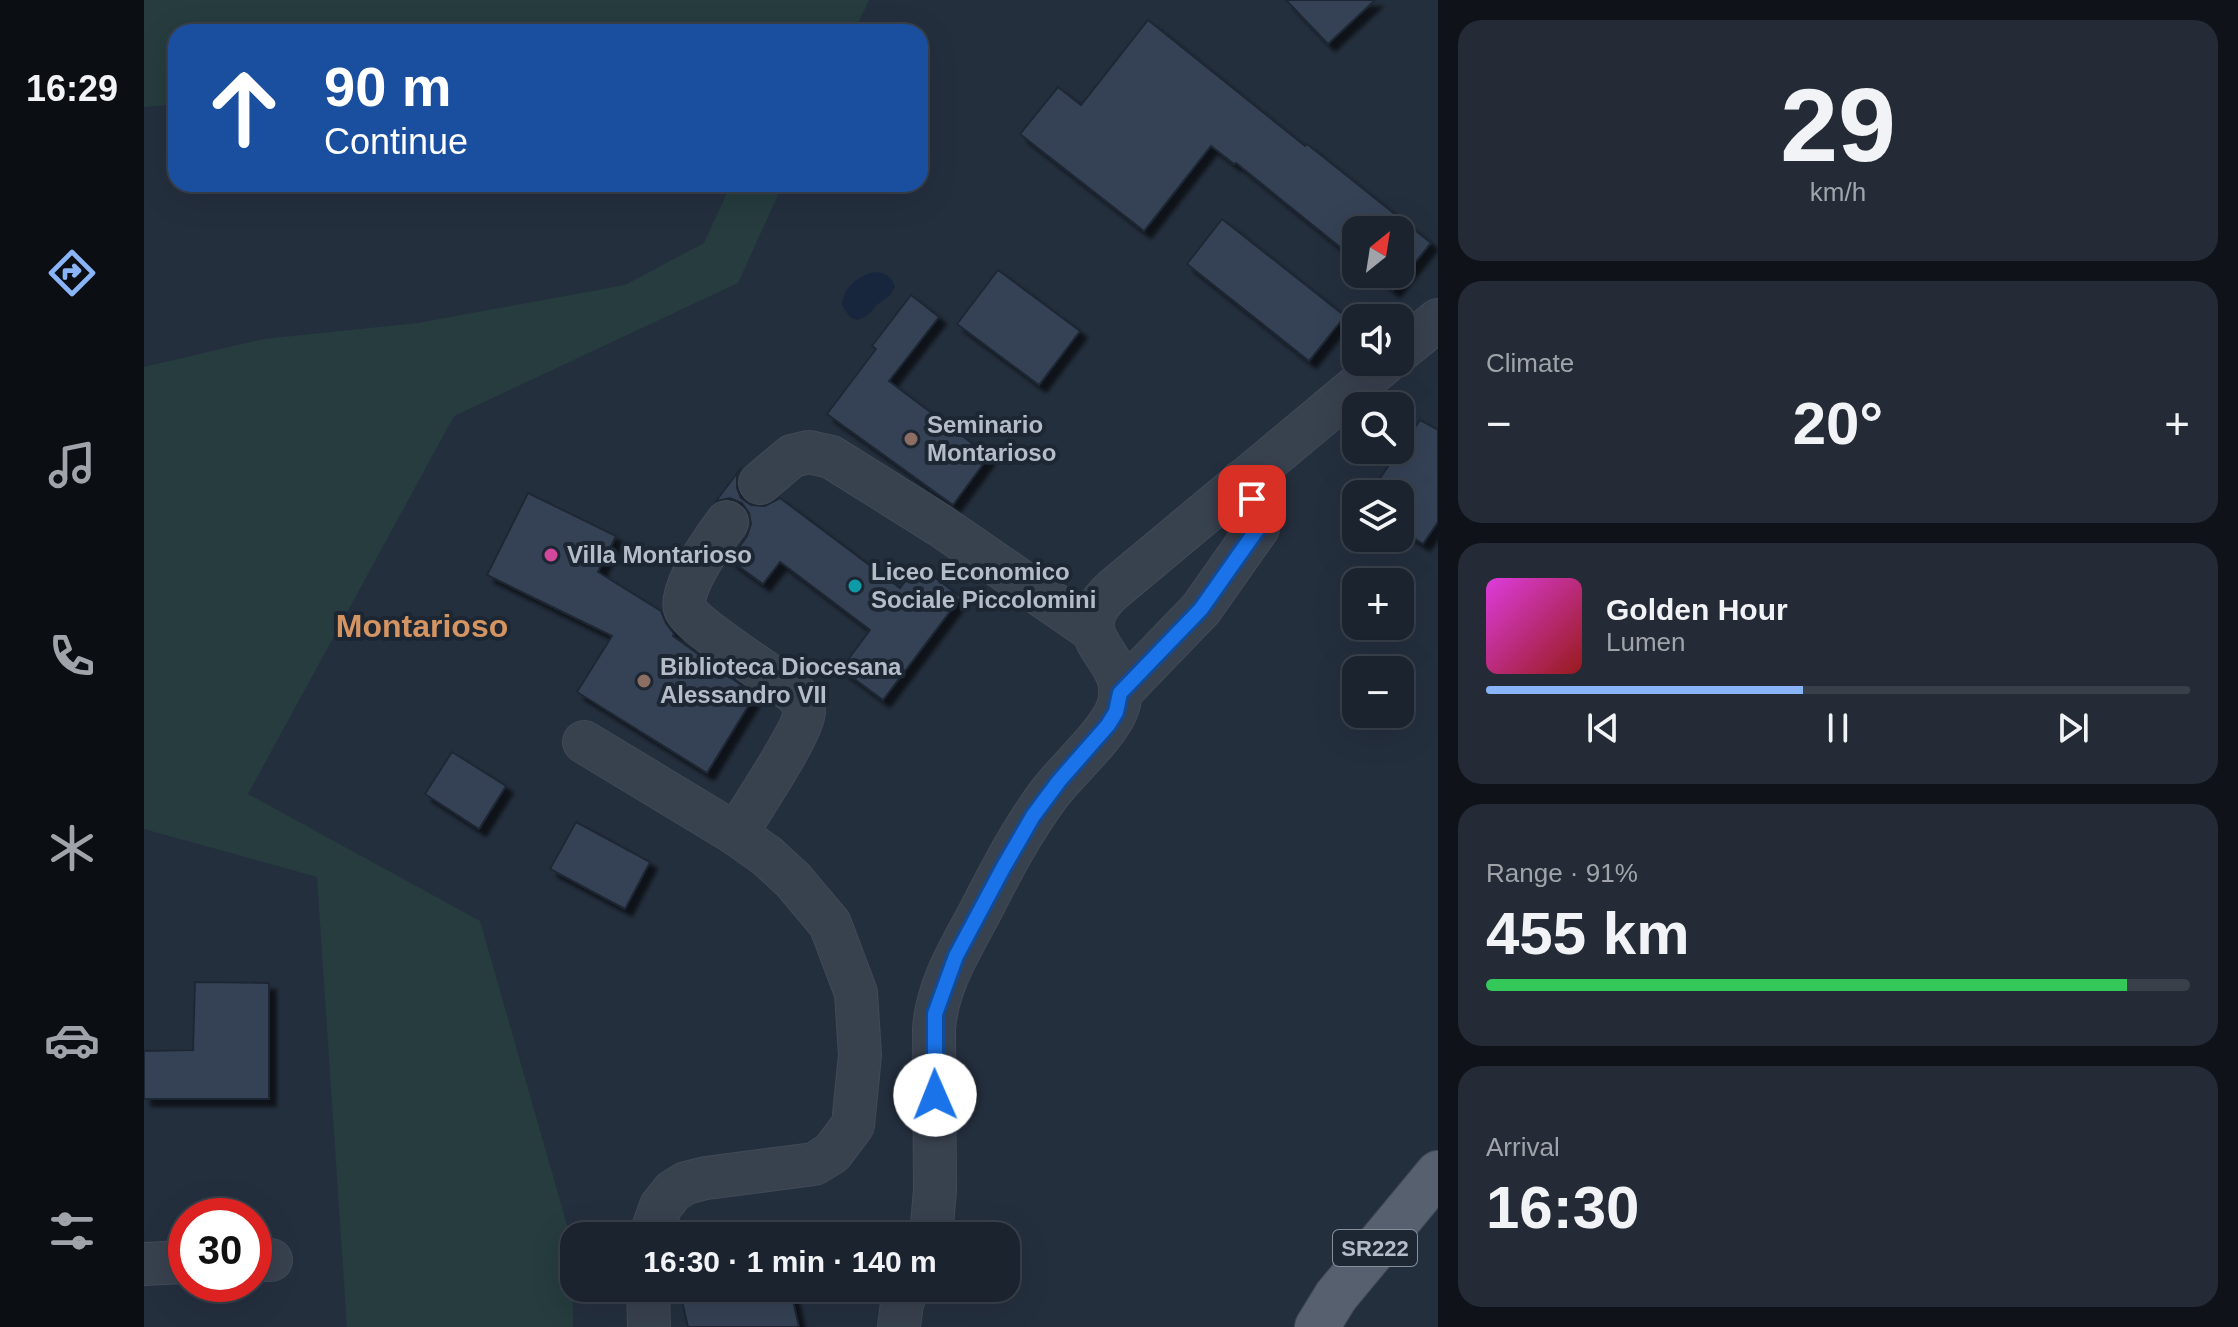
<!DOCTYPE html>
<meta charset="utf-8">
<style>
body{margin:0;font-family:Helvetica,sans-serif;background:#242b36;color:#f1f3f6;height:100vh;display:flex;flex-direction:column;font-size:30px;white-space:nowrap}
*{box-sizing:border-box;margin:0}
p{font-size:26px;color:#a0a4aa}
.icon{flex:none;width:44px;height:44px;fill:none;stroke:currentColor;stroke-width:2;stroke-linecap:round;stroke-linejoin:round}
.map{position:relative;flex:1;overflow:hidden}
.sheet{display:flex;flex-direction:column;gap:20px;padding:20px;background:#0f1319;width:800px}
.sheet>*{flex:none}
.guide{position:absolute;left:24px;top:24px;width:760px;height:168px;border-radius:24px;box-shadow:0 8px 32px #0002,0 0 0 2px #39404a;background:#1a4fa0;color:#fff;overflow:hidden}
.needle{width:52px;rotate:30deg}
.tools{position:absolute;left:1198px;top:216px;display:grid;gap:16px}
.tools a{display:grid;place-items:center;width:72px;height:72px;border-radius:16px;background:#1b232e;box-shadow:0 8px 32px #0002,0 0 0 2px #39404a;font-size:40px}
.speed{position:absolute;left:24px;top:1198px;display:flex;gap:16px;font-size:40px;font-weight:700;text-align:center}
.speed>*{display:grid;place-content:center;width:104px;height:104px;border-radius:50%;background:#1b232e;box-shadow:0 8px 32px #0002,0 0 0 2px #39404a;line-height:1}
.speed .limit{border:12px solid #d22;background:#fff;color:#111}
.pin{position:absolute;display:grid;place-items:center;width:68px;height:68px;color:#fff;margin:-34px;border-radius:16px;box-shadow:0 4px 12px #0006}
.me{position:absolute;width:88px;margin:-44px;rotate:359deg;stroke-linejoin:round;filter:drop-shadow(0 0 6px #0008)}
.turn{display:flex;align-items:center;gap:28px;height:168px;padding:0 24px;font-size:36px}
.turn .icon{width:104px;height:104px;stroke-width:2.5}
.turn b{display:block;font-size:56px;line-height:68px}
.big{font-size:60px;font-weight:700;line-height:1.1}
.sheet .widget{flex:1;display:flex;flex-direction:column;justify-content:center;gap:12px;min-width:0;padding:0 28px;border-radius:24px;background:#242b36}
.sheet .dial{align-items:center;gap:0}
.dial b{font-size:104px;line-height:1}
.song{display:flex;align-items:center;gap:24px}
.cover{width:96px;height:96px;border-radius:12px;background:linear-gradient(135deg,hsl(300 70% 55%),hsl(0 70% 35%))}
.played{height:8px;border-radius:4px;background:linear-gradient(90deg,#8ab4f8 45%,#39404a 45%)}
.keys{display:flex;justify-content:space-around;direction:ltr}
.heat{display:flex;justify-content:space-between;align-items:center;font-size:44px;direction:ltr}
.charge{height:12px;border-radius:6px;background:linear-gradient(90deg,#34c759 91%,#39404a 0)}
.trip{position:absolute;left:416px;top:1222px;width:460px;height:80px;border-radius:24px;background:#1b232e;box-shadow:0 8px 32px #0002,0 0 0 2px #39404a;font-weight:700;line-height:80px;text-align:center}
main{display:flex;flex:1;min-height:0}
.dock{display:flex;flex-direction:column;width:144px;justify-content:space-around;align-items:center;background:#0b0e12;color:#a0a4aa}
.dock .icon{width:56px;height:56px}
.dock .selected{color:#8ab4f8}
.dock b{font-size:36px;color:#f1f3f6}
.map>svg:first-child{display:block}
.green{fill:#263c3f}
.water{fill:#17263c}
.building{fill:#364354;stroke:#1f2835;stroke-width:2;filter:url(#shadow)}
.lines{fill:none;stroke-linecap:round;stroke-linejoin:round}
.minor-casing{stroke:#414a57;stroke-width:44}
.major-casing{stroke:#414a57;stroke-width:46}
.minor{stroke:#38414e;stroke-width:42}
.major{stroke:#56606e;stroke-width:44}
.route-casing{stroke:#114b97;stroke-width:20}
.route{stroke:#1a73e8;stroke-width:14}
.education-dot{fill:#8d6e63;stroke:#1d2633;stroke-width:3}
.hotel-dot{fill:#d1479c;stroke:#1d2633;stroke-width:3}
.culture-dot{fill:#0f9aa8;stroke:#1d2633;stroke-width:3}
.labels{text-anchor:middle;stroke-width:8;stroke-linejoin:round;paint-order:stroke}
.shield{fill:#1d2633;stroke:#878f9c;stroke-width:2}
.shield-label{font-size:22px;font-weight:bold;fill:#b4bcc9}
.poi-label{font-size:24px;font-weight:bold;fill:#b4bcc9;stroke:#1d2633;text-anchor:start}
.district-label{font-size:32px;font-weight:bold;fill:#d59563;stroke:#1d2633}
</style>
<main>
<nav class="dock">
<b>16:29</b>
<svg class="icon selected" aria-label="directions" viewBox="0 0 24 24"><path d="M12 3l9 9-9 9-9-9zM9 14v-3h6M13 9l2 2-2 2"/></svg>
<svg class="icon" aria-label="music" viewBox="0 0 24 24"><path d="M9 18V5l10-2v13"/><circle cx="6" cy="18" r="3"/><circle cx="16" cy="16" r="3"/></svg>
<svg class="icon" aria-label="phone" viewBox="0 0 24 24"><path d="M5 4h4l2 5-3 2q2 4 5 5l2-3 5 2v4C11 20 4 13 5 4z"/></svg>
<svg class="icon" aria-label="climate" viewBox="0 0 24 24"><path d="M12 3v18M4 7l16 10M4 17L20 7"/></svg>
<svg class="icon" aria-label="car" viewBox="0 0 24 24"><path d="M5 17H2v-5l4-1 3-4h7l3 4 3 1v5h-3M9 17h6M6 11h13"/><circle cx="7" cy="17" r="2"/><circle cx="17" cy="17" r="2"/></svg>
<svg class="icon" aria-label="filters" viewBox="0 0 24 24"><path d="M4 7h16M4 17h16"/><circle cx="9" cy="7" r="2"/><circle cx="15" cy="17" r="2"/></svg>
</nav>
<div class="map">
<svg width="1294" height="1327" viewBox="0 0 1294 1327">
<defs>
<filter id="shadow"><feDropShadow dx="7" dy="7" stdDeviation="2" flood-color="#0009"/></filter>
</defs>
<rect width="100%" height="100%" fill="#242f3e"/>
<!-- green -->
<g class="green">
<path d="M0 0H725L710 32H32V104L0 107Z"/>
<path d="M587 184H639L594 283 310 416 104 794 336 921 429 1246V1327H203L173 877 0 829V367L120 339 274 323 481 285 560 243Z"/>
</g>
<!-- water -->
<path class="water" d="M730 272C742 273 746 275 751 286 747 297 741 298 733 305 725 313 724 318 712 320L706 317 698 306C699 287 713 277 730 272Z"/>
<!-- building -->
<g class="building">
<path d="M1142 0H1231L1184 44Z"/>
<path d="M1004 20 1161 146 1163 144 1287 243 1249 290 1230 274H1256V230H1212V260L1092 163 1090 164 1067 146 1000 231 876 134 914 87 937 105Z"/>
<path d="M1078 219 1201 316 1165 361 1043 264Z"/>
<path d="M854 270 936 331 895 385 813 324Z"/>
<path d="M767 295 795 317 745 381 845 456 809 505 683 414 732 349 728 346Z"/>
<path d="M1276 420 1294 430V522L1279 544 1256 529V494H1225Z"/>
<path d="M597 468 593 476V488L597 498 607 505 621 506 636 498 756 588 774 565 817 597 739 700 697 669 726 630 636 562 619 584 586 560 603 536 607 524 605 513 598 503 586 498 572 501Z"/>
<path d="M384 493 472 536 454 572 517 611 522 623 530 634 529 636 611 695 563 773 433 692 468 636 343 575Z"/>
<path d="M308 752 362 786 335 829 281 794Z"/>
<path d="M432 822 506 862 481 909 406 869Z"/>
<path d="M51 982 125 983V1099H0V1051L49 1050Z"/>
<path d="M535 1288H646L655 1327H544Z"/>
</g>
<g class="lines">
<defs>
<g id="minor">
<path d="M1256 351 1294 320"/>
<path d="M616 483 648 456 665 452 687 457 797 526 949 631"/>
<path d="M583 522C571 538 534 589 541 609 545 623 631 678 648 691 655 697 660 703 660 712 660 730 605 813 592 834"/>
<path d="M976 693 1057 609 1114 528 1108 499 1097 482"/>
<path d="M440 742 592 834 623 856 649 880 686 924 712 993 716 1055 709 1125 688 1153 670 1164 562 1178 542 1183 529 1191 517 1206 506 1236"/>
<path d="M787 1236 791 1190 790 1029C793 985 817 948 837 910 857 871 878 830 905 794 924 769 957 741 971 714 999 656 910 643 970 589L1242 362"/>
<path d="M110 1260H127"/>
<path d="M0 1264 42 1262"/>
<path d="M504 1288 505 1327"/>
<path d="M755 1327 758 1303 764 1288"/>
</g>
<path id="major" d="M1173 1327 1192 1296 1294 1173"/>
</defs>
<!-- minor casing -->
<use href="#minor" class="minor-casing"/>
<!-- major casing -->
<use href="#major" class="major-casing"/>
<!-- minor -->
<use href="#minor" class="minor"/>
<!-- major -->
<use href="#major" class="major"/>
</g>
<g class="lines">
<defs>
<path id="route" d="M791 1095V1014L812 956 859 868 889 816 915 781 964 725 972 712 976 693 1057 609 1114 528 1108 499"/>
</defs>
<!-- route casing -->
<use href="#route" class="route-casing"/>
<!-- route -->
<use href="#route" class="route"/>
</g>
<!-- markers -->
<g class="education-dot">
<circle cx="767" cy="439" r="8"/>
<circle cx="500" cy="681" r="8"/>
</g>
<circle class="hotel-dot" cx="407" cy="555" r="8"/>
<circle class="culture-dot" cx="711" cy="586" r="8"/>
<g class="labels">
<!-- shield labels -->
<rect class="shield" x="1189" y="1230" width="84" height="36" rx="6"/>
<g class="shield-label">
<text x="1231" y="1256">SR222</text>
</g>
<!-- poi labels -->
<g class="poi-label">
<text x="783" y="433">Seminario<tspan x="783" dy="28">Montarioso</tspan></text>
<text x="423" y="563">Villa Montarioso</text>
<text x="727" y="580">Liceo Economico<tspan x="727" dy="28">Sociale Piccolomini</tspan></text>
<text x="516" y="675">Biblioteca Diocesana<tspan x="516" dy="28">Alessandro VII</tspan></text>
</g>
<!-- district labels -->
<g class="district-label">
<text x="278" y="637">Montarioso</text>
</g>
</g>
</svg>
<div class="tools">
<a><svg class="needle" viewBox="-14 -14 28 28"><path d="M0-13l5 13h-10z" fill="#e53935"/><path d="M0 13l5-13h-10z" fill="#a0a4aa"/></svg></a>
<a><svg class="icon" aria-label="sound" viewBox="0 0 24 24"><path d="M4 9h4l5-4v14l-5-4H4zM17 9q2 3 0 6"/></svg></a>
<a><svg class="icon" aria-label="search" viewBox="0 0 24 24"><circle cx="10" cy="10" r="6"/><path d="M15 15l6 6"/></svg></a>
<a><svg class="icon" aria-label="layers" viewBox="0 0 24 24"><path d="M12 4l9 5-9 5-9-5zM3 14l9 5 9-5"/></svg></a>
<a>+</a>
<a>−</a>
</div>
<div class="speed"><div class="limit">30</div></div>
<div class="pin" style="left:1108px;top:499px;background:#d93025"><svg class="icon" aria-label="arrive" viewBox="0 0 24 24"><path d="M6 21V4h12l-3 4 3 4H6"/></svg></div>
<svg class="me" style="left:791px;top:1095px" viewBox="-20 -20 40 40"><circle r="19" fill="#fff"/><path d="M0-13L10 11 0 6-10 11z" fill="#1a73e8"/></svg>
<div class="trip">16:30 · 1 min · 140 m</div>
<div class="guide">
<div class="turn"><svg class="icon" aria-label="ahead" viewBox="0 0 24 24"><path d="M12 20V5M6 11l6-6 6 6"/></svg><div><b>90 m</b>Continue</div></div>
</div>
</div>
<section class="sheet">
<div class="widget dial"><b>29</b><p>km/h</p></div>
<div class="widget"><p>Climate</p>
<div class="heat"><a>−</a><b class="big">20°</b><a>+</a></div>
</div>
<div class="widget">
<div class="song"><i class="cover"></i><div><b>Golden Hour</b><p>Lumen</p></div></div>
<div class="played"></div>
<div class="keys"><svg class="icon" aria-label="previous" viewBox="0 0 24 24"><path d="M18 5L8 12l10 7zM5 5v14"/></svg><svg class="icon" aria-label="pause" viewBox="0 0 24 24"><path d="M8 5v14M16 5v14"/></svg><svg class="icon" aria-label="next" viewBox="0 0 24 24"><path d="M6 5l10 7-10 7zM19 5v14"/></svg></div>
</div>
<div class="widget"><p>Range · 91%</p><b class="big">455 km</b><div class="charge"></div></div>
<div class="widget"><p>Arrival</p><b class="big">16:30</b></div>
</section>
</main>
